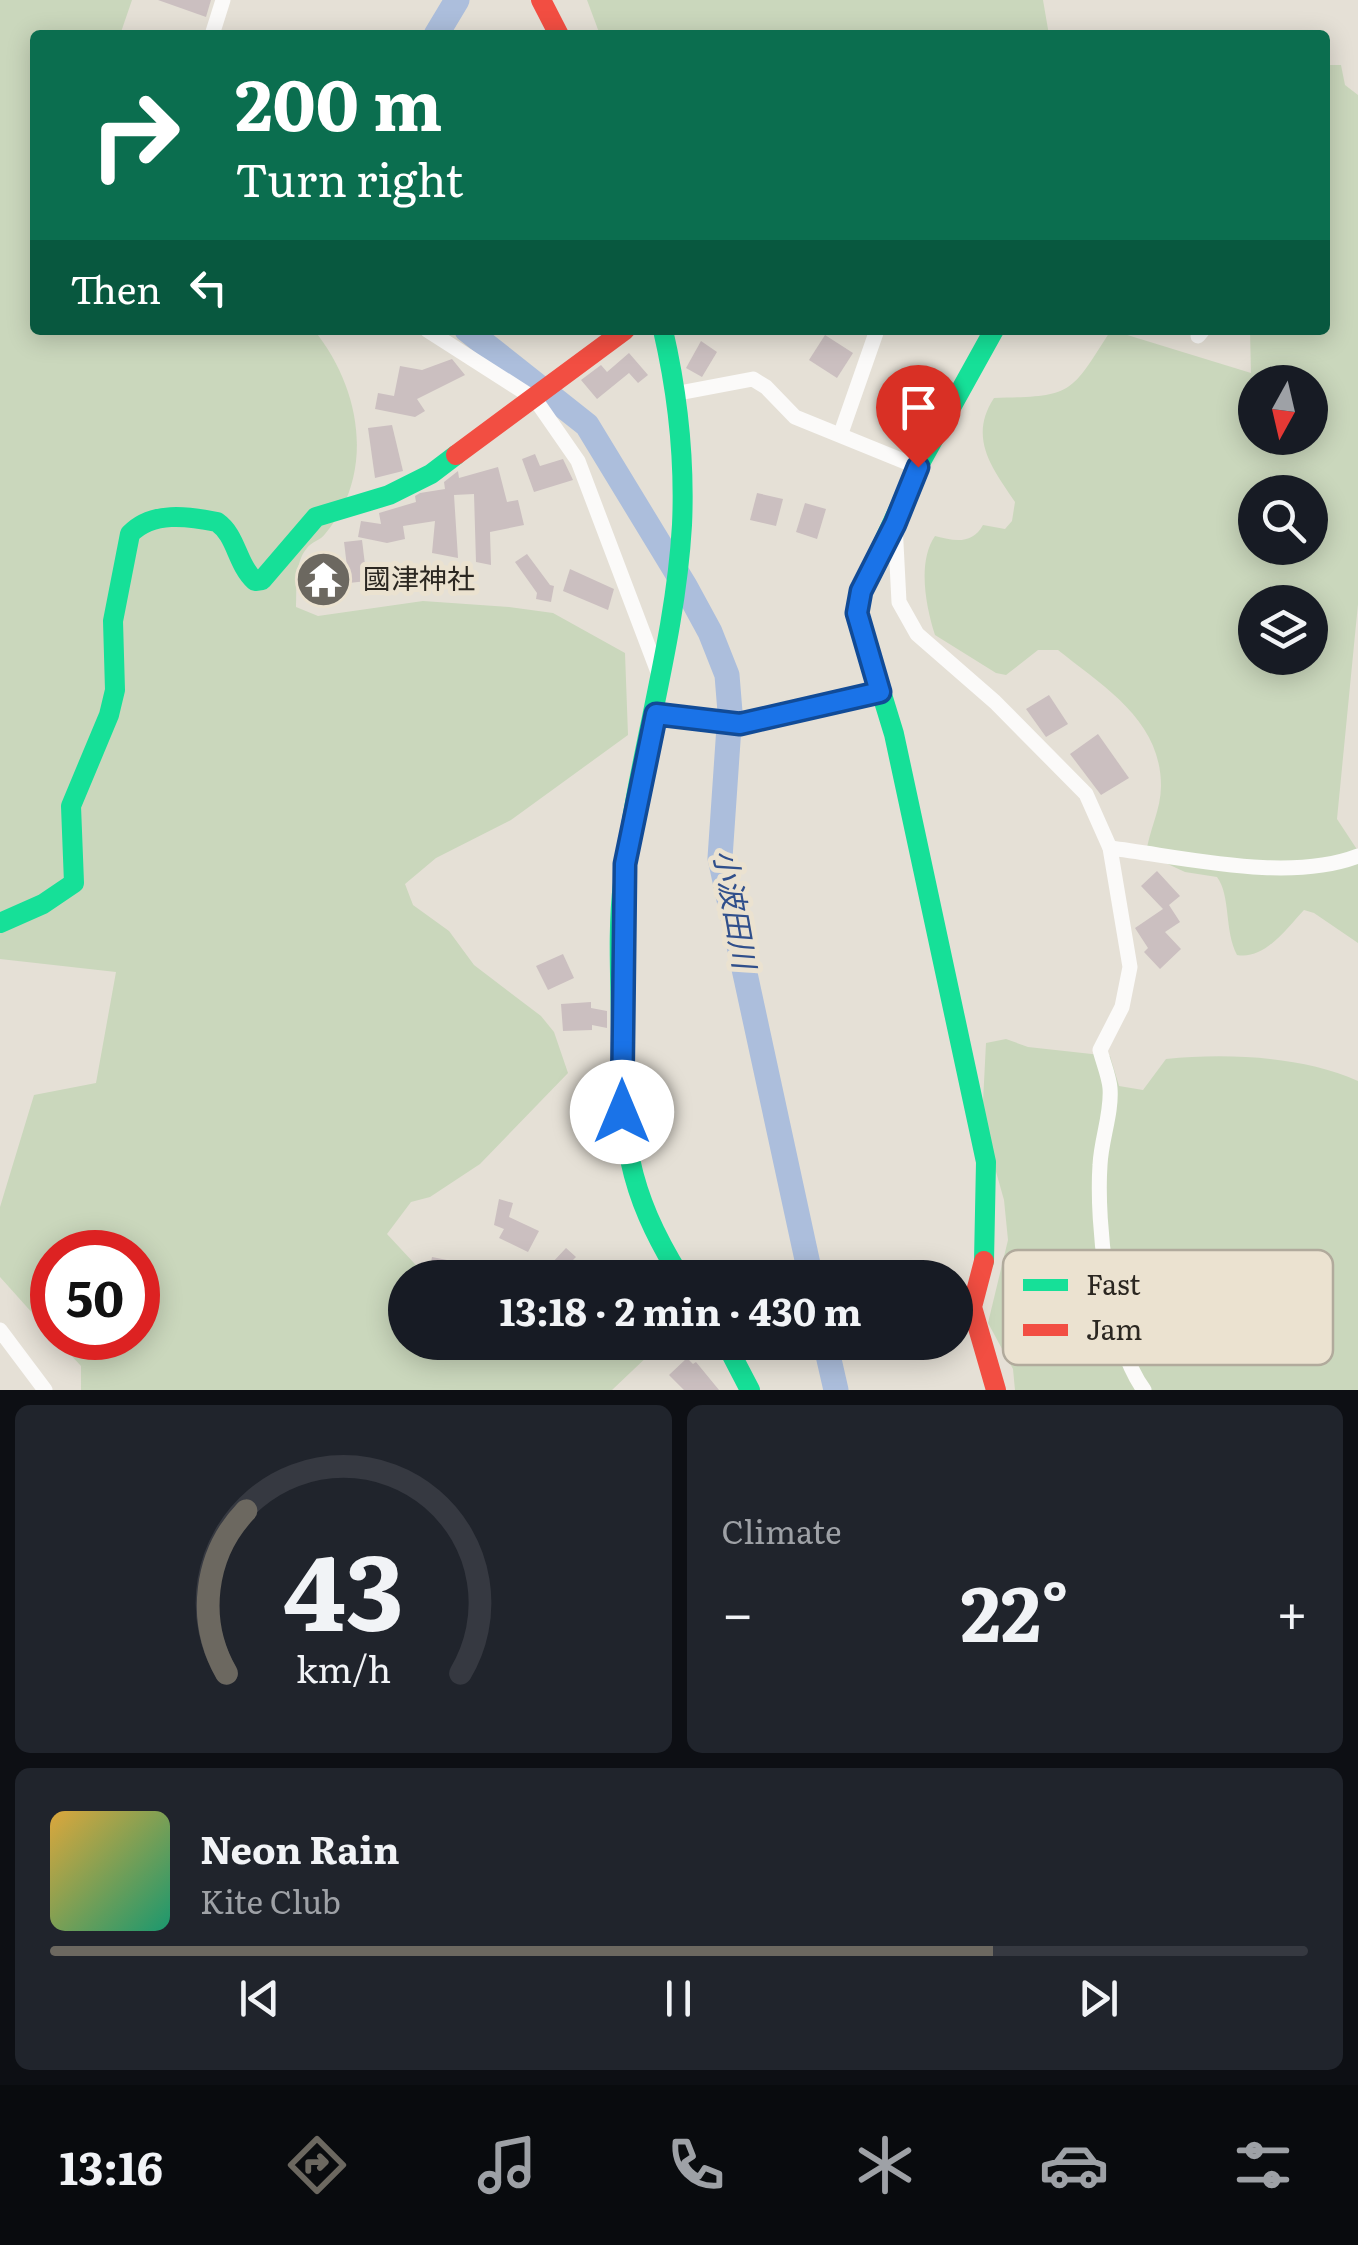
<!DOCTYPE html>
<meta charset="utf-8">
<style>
body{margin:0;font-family:Literata,"Noto Sans JP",serif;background:#20242c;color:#f1f3f6;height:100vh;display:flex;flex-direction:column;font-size:38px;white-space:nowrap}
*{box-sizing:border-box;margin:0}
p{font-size:32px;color:#9ea1a6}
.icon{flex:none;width:55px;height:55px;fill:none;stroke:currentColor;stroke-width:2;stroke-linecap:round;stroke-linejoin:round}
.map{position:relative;height:1390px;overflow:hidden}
.side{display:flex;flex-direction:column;gap:15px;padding:15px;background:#0d0f14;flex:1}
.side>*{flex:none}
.top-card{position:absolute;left:30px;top:30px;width:1300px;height:305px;border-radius:10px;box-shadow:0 5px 25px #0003;background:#0b6e4f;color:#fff;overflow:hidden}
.needle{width:65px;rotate:188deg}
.fabs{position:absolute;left:1238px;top:365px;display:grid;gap:20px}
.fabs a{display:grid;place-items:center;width:90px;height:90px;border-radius:50%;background:#171b24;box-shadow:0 5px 25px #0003;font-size:50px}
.speed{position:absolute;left:30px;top:1230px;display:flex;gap:20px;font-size:50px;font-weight:700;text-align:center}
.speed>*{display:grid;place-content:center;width:130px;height:130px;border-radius:50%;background:#171b24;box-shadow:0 5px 25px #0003;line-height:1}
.speed .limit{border:15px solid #d22;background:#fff;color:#111}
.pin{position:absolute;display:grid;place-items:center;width:85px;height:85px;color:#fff;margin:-102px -42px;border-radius:50% 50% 50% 0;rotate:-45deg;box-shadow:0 0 10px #0007}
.pin .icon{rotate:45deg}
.me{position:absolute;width:110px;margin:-55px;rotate:0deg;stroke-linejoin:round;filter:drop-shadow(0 0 8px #0008)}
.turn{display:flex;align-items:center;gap:35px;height:210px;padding:0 40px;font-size:45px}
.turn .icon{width:130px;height:130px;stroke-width:2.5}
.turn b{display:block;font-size:70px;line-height:85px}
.then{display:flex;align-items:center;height:95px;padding:0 40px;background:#0003;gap:20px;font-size:38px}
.big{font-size:75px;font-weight:700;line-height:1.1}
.side .widget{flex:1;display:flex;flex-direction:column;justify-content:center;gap:15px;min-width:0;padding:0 35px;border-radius:15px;background:#20242c}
.side .dial{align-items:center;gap:0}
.dial svg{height:260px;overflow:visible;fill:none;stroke:#363941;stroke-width:7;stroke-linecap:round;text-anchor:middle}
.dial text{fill:#f1f3f6;stroke:none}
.song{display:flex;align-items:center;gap:30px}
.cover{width:120px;height:120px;border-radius:15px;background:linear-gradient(135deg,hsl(40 70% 55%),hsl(160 70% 35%))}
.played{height:10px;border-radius:5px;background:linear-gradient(90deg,#6c6860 75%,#363941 75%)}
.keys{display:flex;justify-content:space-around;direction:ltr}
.heat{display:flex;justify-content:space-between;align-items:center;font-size:55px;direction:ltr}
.side .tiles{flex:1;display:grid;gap:15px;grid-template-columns:1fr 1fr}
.widget:last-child{grid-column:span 2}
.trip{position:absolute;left:388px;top:1260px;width:585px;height:100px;border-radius:50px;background:#171b24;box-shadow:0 5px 25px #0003;font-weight:700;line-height:100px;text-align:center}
.menu{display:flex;height:160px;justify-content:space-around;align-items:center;background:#090b0e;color:#9ea1a6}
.menu .icon{width:70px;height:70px}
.menu .selected{color:#6c6860}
.menu b{font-size:45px;color:#f1f3f6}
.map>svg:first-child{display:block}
.green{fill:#cad7bc;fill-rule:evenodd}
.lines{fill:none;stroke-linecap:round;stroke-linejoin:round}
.river{stroke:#acbedc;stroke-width:25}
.building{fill:#cbbfc0}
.street{stroke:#fbfaf9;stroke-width:15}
.fast{stroke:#16e098;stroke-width:20}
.jam{stroke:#f24e42;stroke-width:20}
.route-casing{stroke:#114b97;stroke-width:25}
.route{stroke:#1a73e8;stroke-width:18}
.labels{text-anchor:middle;stroke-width:10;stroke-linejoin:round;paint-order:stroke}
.poi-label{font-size:28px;fill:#2b2721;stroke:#ebe2d0;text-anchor:start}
.water-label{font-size:30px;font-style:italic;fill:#304f8b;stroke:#ebe2d0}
.key{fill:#ebe2d0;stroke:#b1aa9c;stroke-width:2.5}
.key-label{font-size:28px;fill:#2b2721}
</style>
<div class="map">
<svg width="1358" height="1390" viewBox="0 0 1358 1390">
<rect width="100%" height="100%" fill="#e5e0d6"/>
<!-- green -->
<g class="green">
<path d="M0 0H132L120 35H35V330H314C361 388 376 473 325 534 321 540 311 542 307 548 294 563 297 589 296 607L318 616 423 601 509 607 553 613 625 653 628 735 511 820 436 858 405 884 413 905 449 931 474 965 541 1016 554 1032 568 1073 480 1164 430 1197 411 1202 387 1234 427 1277 405 1278V1342L654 1343 652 1352 612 1390H81V1366L55 1338H138V1252H52V1335L0 1277V1207L34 1095 96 1083 116 972 0 959Z"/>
<path d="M587 0H1043L1049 35H600Z"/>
<path d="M1325 65H1341L1345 85 1358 95V604L1337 819 1358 851V943L1314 913 1304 910C1287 928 1265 960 1237 955 1224 930 1231 896 1217 877L1185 872 1146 854C1149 830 1161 810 1161 786 1161 720 1104 687 1058 650H1038L1006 675 996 673 935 635C926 607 917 562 935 536 954 541 972 545 983 525L1005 529 1012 521 1015 502C992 468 968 438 994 398 1073 396 1069 396 1111 330L1251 373 1250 330H1325ZM1255 382H1310V438H1255ZM1255 492H1310V548H1255ZM1255 602H1310V658H1255Z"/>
<path d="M1006 1039 1028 1047 1110 1056 1119 1086 1143 1090 1166 1059C1227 1053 1302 1056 1358 1081V1390H1015L1013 1369 988 1323 1008 1240 1004 1200 987 1140 983 1102 986 1043Z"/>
</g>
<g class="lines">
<!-- river -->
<g class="river">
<path d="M436 35 457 0"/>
<path d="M467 330 587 425 685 586 710 632 727 675 730 712 720 858 811 1278"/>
<path d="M825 1342 836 1390"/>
</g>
</g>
<!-- building -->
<g class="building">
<path d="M158 0H211L206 17Z"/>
<path d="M825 335 853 353 837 378 809 360Z"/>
<path d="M701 341 717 352 702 377 686 368Z"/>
<path d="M629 353 648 375 638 383 629 373 597 399 581 380 601 365 607 372Z"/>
<path d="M452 359 465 375 417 399 425 411 415 417 375 409 378 393 394 396 400 366 422 370Z"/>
<path d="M392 425 403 471 375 478 368 428Z"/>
<path d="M535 454 540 466 563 459 573 480 534 492 522 459Z"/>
<path d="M498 467 507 502 518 500 524 525 490 532 491 565 476 562 474 494 454 495 458 558 432 553 435 521 403 526 405 539 387 543 358 537 361 521 381 524 379 513 416 502 415 496 420 493 445 489 444 482 458 471 459 478Z"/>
<path d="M757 493 783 499 776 526 750 520Z"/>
<path d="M805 503 826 509 817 539 796 532Z"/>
<path d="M362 540 367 581 349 583 344 542Z"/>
<path d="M527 554 550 585 554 586 551 602 536 599 537 593 515 562Z"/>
<path d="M570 569 614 589 608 610 563 591Z"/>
<path d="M1049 695 1068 724 1046 737 1026 709Z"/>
<path d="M1098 734 1129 778 1101 795 1070 754Z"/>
<path d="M1157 871 1180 896 1169 905 1180 922 1165 932 1181 949 1160 969 1144 952 1148 948 1135 928 1163 909 1141 886Z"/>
<path d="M563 954 574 978 548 990 536 966Z"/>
<path d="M591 1002V1008L607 1011V1028L592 1025V1030L563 1031 561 1004Z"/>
<path d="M499 1199 513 1203 509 1217 539 1231 528 1252 499 1238 504 1229 494 1225Z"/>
<path d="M566 1248 576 1257 572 1261 589 1278H559L544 1263H552Z"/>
<path d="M432 1257 447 1260V1264H464V1278L429 1273Z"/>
<path d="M687 1358 693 1364 696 1362 719 1390H684L669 1375Z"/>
</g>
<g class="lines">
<!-- street -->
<g class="street">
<path d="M212 35 223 0"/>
<path d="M427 330 535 399 578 461 661 680"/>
<path d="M1198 336 1203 330"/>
<path d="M679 393 753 379 766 387 795 417 918 467"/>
<path d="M841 433 877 330"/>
<path d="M895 524 899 602 917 634 995 702 1086 794 1110 848 1130 967 1122 1007 1100 1050C1103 1062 1109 1076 1110 1088 1112 1113 1101 1140 1100 1165 1096 1224 1109 1342 1144 1390"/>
<path d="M656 714 740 724 880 692"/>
<path d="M1110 848C1184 857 1288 883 1358 856"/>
<path d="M0 1330 45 1390"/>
</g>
<!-- fast -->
<g class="fast">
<path d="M663 330C678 395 685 458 682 525 675 646 636 762 623 883 617 933 621 983 621 1034 622 1137 625 1188 681 1278"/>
<path d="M0 923 43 904 74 883 71 806 109 715 115 690 113 621 130 534C152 511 188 516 217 522 237 536 236 563 255 581L262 580 316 517 389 495 431 474 456 455"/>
<path d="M984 1261 986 1162 894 734 857 613 861 591 918 467 994 330"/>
<path d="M725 1342 750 1390"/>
</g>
<!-- jam -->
<g class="jam">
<path d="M541 0 559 35"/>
<path d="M456 455 625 330"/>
<path d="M984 1261 972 1307 996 1390"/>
</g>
</g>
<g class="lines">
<defs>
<path id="route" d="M622 1112 625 864 656 714 740 724 880 692 857 613 861 591 895 524 918 467"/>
</defs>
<!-- route casing -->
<use href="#route" class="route-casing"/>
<!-- route -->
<use href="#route" class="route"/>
</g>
<!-- icons -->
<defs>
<symbol id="temple-disc" viewBox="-11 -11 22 22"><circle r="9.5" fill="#6c6860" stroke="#ebe2d0"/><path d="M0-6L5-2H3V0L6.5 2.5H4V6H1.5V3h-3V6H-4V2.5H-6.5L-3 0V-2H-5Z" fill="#fff"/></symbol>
</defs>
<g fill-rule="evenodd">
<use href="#temple-disc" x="292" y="548" width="63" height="63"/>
</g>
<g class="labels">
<!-- poi labels -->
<g class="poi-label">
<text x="363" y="589">國津神社</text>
</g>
<!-- water labels -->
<g class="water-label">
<text transform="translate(734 909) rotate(80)" y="10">小波田川</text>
</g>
</g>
<!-- legend -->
<rect x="1003" y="1250" width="330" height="115" rx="15" class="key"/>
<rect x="1023" y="1279" width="45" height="12" fill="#16e098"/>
<rect x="1023" y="1324" width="45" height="12" fill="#f24e42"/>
<g class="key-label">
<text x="1086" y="1295">Fast</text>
<text x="1086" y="1340">Jam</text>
</g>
</svg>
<div class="fabs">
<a><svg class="needle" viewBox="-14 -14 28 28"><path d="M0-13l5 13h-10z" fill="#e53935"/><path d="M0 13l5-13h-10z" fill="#9ea1a6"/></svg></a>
<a><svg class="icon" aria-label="search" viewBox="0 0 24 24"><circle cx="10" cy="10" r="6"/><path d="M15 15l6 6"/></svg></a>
<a><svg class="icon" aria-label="layers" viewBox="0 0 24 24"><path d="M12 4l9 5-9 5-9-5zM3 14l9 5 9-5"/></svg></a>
</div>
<div class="speed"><div class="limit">50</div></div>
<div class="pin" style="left:918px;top:467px;background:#d93025"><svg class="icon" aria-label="arrive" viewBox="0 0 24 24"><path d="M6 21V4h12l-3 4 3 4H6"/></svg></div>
<svg class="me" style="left:622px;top:1112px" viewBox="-20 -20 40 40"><circle r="19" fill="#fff"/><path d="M0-13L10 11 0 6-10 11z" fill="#1a73e8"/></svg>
<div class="trip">13:18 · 2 min · 430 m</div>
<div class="top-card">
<div class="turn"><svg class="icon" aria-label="right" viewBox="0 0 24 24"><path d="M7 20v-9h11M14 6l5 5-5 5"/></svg><div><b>200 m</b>Turn right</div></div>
<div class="then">Then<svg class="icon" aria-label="left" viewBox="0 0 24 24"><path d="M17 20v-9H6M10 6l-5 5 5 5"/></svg></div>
</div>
</div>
<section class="side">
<div class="tiles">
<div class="widget dial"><svg viewBox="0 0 100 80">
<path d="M14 69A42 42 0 1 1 86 69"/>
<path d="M14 69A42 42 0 0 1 20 19" stroke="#6c6860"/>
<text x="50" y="56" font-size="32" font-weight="700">43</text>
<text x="50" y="72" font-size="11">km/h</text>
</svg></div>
<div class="widget"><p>Climate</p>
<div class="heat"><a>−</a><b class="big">22°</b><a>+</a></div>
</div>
<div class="widget">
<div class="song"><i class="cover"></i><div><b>Neon Rain</b><p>Kite Club</p></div></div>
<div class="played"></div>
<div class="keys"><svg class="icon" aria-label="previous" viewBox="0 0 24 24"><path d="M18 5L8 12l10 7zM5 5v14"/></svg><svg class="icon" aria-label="pause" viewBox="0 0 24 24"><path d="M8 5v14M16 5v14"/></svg><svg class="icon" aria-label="next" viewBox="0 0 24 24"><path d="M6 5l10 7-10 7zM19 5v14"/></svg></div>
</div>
</div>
</section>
<nav class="menu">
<b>13:16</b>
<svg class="icon selected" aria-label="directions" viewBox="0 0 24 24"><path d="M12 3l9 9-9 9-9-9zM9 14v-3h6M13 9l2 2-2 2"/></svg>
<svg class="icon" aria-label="music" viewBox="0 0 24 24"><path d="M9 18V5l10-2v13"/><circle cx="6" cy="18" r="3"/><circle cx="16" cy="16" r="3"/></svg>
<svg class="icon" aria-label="phone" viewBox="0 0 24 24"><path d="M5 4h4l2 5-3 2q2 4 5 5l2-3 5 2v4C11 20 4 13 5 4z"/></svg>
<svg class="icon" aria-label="climate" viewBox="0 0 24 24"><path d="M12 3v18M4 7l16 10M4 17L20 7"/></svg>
<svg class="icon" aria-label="car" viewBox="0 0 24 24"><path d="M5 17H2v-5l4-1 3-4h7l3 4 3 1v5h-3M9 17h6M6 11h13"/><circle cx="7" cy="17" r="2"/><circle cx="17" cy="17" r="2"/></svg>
<svg class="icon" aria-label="filters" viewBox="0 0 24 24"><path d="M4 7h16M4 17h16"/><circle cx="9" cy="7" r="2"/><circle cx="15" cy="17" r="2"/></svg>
</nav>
